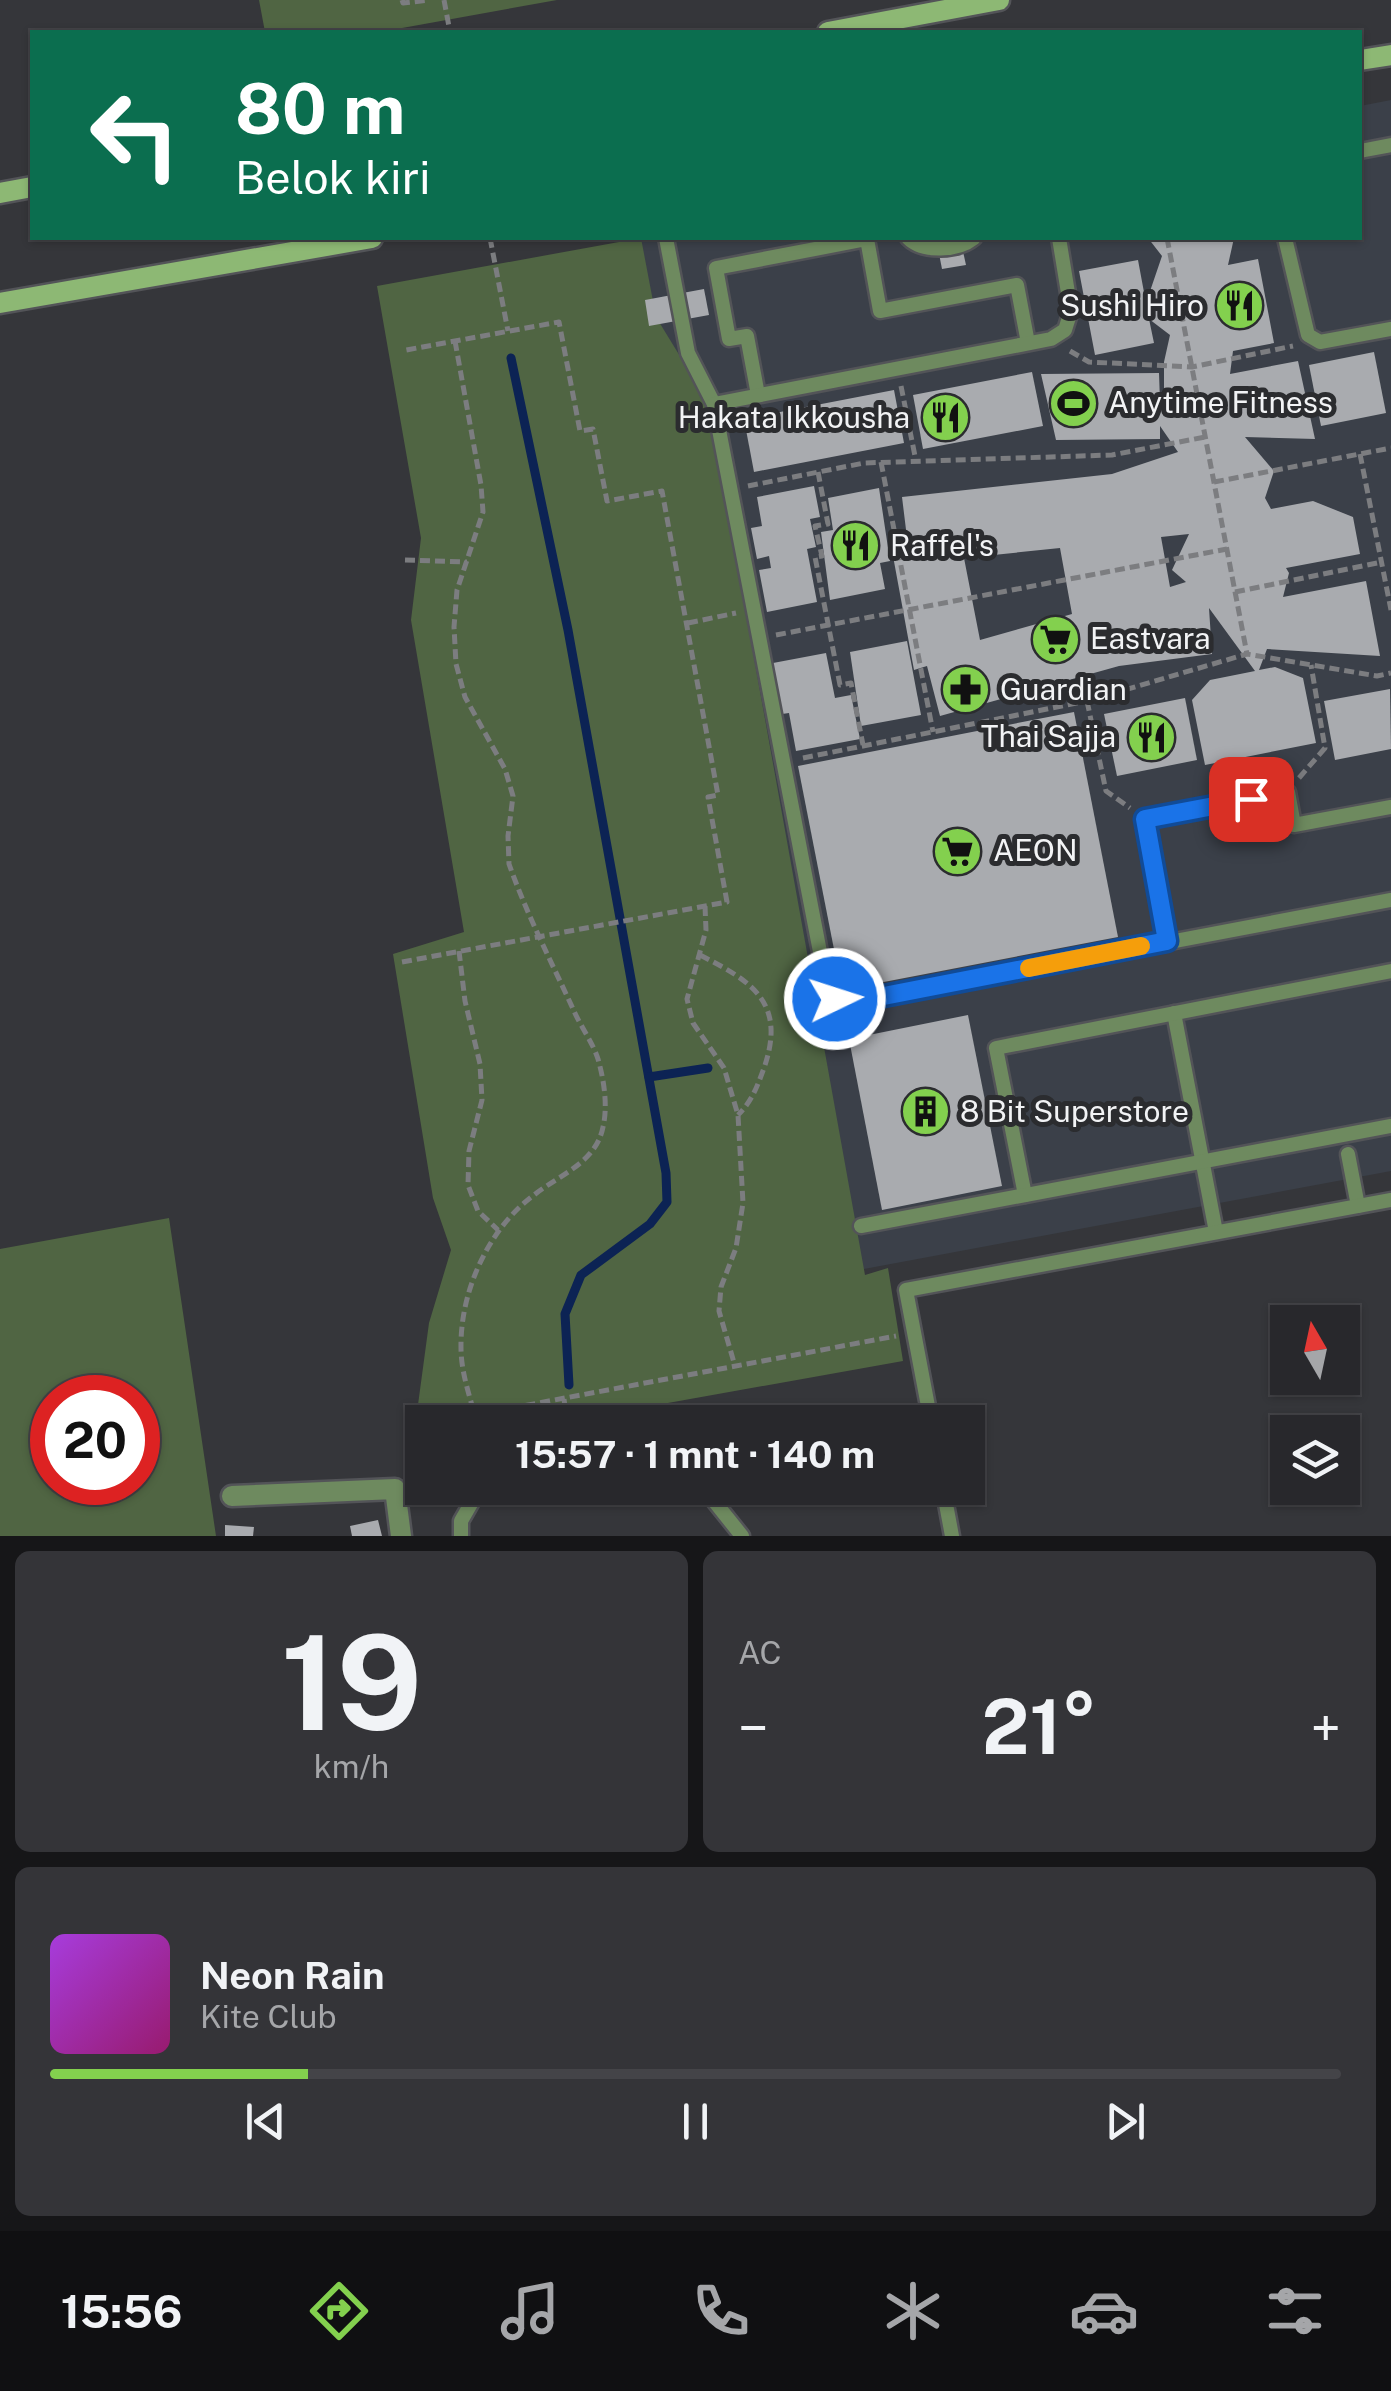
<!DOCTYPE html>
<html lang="id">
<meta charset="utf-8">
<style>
body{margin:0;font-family:"Public Sans",sans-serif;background:#343438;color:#f1f3f6;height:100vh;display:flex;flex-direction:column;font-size:38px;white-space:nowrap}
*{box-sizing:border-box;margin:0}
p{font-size:32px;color:#a5a6a9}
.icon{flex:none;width:55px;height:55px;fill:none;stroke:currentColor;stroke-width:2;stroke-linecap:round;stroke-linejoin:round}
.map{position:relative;height:1536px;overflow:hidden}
.panel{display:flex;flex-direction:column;gap:15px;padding:15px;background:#161618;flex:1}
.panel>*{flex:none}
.banner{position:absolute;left:30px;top:30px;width:1332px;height:210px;border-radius:0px;box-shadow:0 2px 8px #0004,0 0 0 2px #444448;background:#0b6e4f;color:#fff;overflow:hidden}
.needle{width:65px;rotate:351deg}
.fabs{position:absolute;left:1270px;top:1305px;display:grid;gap:20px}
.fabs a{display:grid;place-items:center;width:90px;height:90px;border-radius:0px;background:#28282c;box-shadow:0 2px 8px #0004,0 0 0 2px #444448;font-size:50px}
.speed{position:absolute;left:30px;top:1375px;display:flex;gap:20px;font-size:50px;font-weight:700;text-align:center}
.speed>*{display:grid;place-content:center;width:130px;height:130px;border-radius:50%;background:#28282c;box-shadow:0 2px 8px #0004,0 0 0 2px #444448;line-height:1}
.speed .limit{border:15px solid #d22;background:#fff;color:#111}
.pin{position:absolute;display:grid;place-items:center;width:85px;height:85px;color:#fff;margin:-42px;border-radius:20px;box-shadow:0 5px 15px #0006}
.me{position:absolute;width:110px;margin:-55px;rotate:86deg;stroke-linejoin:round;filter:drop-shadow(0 0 8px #0008)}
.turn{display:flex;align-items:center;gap:35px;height:210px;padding:0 40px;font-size:45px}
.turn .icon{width:130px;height:130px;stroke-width:2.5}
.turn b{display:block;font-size:70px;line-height:85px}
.big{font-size:75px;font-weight:700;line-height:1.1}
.panel .widget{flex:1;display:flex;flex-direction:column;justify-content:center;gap:15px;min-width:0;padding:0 35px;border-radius:15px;background:#343438}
.panel .dial{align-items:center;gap:0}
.dial b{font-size:130px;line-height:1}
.song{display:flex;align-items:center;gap:30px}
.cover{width:120px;height:120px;border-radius:15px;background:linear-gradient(135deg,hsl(280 70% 55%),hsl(320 70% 35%))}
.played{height:10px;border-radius:5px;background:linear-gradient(90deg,#83d04e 20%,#444448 20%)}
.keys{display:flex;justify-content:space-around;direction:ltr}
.heat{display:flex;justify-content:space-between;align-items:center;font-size:55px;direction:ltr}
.panel .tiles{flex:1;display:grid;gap:15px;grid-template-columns:1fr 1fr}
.widget:last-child{grid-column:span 2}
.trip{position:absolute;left:405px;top:1405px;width:580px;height:100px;border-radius:0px;background:#28282c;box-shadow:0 2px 8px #0004,0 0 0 2px #444448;font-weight:700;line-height:100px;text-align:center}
.tabs{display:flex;height:160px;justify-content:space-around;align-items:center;background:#101012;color:#a5a6a9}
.tabs .icon{width:70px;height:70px}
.tabs .active{color:#83d04e}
.tabs b{font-size:45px;color:#f1f3f6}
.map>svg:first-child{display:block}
.built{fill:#3b4049}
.green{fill:#506543;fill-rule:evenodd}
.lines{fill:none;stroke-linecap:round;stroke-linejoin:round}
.stream{stroke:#0c2354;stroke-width:9}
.building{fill:#a9abaf;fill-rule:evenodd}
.lane-casing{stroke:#535458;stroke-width:19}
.street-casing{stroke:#535458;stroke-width:25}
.secondary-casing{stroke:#535458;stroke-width:25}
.path{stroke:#7c7d80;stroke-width:5;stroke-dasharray:10 5;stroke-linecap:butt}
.lane{stroke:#6e8a5f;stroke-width:14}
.street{stroke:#6e8a5f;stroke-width:20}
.secondary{stroke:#8db874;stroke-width:20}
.route-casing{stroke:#114b97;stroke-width:25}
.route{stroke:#1a73e8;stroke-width:18}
.slow{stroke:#f59e0b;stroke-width:18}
.labels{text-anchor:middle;stroke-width:10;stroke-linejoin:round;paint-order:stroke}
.poi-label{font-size:30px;fill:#f2f3f5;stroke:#2b2c2f;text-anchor:start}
</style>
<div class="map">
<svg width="1391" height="1536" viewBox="0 0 1391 1536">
<rect width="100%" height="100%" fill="#35363a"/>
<!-- built -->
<path class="built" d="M1391 100V1171L821 1277 615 244 650 238H1360V106Z"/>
<!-- green -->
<g class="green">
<path d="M259 0H557L380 32H265Z"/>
<path d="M641 238 656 317 708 402 865 1275 888 1268 903 1361 562 1422H422V1433L415 1427 429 1323 451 1250 433 1198 393 954 464 932 411 620 421 538 377 286Z"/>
<path d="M169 1218 216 1536H0V1249ZM52 1398H138V1482H52Z"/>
</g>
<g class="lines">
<!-- stream -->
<g class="stream">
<path d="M511 358 568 630 666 1173 667 1202 650 1224 581 1275 565 1314 569 1385"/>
<path d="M649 1077 708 1068"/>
</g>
</g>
<!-- building -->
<g class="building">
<path d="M936 238H960L966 265 942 269Z"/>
<path d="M1148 238H1234L1228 265 1258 259 1274 343 1233 351 1230 374 1298 361 1315 439 1245 437 1274 471 1265 498 1271 509 1313 501 1353 517 1360 554 1286 568 1289 573 1283 597 1366 581 1380 656 1267 649 1259 670 1275 667 1303 678 1316 743 1205 765 1192 700 1210 680 1255 671 1209 608 1212 654 1119 666 940 716 927 666 914 670 893 556 909 554 902 497 1112 474 1178 452 1160 426V439L1056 440 1041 374 1159 373 1160 402 1164 389V362L1170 335 1149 319 1154 343 1095 355 1079 271 1138 260 1146 303 1162 256ZM1189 534 1172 570 1186 582 1170 587 1161 537ZM1060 548 1072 614 980 640 964 558Z"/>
<path d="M704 289 709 315 649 326 645 300Z"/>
<path d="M1374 352 1386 413 1321 426 1309 365Z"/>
<path d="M1032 372 1043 426 923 449 913 395Z"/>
<path d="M894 390 904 443 754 472 744 419Z"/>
<path d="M814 486 820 517 810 519 816 547 807 549 817 602 767 612 759 570 771 568 769 556 757 559 751 528 762 526 757 497Z"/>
<path d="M879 488 890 561 880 563 885 589 830 600 821 532 833 530 828 498Z"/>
<path d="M907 641 921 715 861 726 850 652Z"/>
<path d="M826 653 835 698 851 695 860 739 796 751 789 713 782 714 773 663Z"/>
<path d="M1390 689 1391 749 1335 760 1324 701Z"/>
<path d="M1185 698 1197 760 1117 776 1104 714Z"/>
<path d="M1074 712 1118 937 842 990 798 766Z"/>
<path d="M968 1015 1002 1186 882 1210 849 1039Z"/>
<path d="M378 1520 382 1536H352L350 1526Z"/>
<path d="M225 1525 254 1527 253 1536H225Z"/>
</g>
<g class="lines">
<defs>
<g id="lane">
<path d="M1360 151 1391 145"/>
<path d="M666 238 688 353 714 404 827 988 835 999 853 1002 1391 900"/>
<path d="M908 238C923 253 958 251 974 238"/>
<path d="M1285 238 1308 335 1320 342 1391 329"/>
<path d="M758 395 747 336 729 339 716 268 867 239 880 311 1017 285 1028 343"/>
<path d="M714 404 1051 339 1065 330 1071 311 1059 238"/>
<path d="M1167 941 1145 819 1288 792 1294 825 1391 807"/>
<path d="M1174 1013 1216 1232"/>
<path d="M1348 1154 1358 1206"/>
<path d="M1025 1195 996 1048 1391 971"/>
<path d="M861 1226 1391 1126"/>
<path d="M931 1422 906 1290 1391 1200"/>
<path d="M698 1488 714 1501 742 1536"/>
<path d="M943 1488 952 1536"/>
<path d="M461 1536V1521L480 1488"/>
</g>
<path id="street" d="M232 1496 395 1489 401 1536"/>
<g id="secondary">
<path d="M828 32 999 0"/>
<path d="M1360 60 1391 55"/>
<path d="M0 193 32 187"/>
<path d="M0 303 372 238"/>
</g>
</defs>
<!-- lane casing -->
<use href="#lane" class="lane-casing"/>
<!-- street casing -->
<use href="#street" class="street-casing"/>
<!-- secondary casing -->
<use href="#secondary" class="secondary-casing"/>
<!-- path -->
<g class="path">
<path d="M402 0 403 3 429 0"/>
<path d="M444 0 450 32"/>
<path d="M490 238 508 331"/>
<path d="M1167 238 1247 654"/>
<path d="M455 341 481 485 483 512 457 590 454 627 456 664 465 697 505 769 513 796 508 836 509 864C527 915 552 963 574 1011 581 1027 593 1043 598 1059 604 1080 608 1106 603 1127 596 1163 559 1175 534 1195 488 1229 460 1292 461 1348 461 1371 469 1394 475 1416"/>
<path d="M1070 351 1089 362 1192 367 1293 346"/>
<path d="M901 386 916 461"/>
<path d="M1360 454 1391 610"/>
<path d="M881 462 933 732"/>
<path d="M818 472 828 524 815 526 822 556 815 557 840 685 851 683 863 745"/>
<path d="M1214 482 1391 448"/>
<path d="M748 486 864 463 1112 455 1205 437"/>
<path d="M405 560 467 562"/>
<path d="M1235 592 1382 562"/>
<path d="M688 623 736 613"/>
<path d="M776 635 1227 549"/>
<path d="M1087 701 1106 791 1130 808"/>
<path d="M803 758 1087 701 1247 654 1377 676 1391 673"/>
<path d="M1299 778 1325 748 1311 665"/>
<path d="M705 906 706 930 687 999 693 1023 724 1068 738 1115 743 1203 736 1248 721 1287 719 1311 735 1366"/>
<path d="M459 951 465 1001 480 1064 482 1100 469 1151 468 1185 478 1211 498 1230"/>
<path d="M700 955C751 981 787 1002 764 1068 757 1087 752 1101 738 1115"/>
<path d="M402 962 727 902 708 797 718 795 662 491 607 501 593 429 580 431 559 322 406 350"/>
<path d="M564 1399 567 1422"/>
<path d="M437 1422 896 1336"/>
</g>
<!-- lane -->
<use href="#lane" class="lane"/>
<!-- street -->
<use href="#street" class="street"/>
<!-- secondary -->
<use href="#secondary" class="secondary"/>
</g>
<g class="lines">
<defs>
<path id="route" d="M835 999 853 1002 1167 941 1145 819 1251 799"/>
</defs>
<!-- route casing -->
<use href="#route" class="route-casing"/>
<!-- route -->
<use href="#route" class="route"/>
<!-- slow -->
<path class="slow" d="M1029 968 1141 946"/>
</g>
<!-- icons -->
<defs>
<symbol id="restaurant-disc" viewBox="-11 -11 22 22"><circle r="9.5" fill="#83d04e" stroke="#2b2c2f"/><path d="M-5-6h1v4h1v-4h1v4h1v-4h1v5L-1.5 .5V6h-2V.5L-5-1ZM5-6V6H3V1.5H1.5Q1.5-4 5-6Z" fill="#111"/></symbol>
<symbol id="stadium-disc" viewBox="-11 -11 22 22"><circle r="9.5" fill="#83d04e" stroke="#2b2c2f"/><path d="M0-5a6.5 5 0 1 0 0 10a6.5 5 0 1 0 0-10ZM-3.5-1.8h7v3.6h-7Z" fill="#111"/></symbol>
<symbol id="supermarket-disc" viewBox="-11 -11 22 22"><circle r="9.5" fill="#83d04e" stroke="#2b2c2f"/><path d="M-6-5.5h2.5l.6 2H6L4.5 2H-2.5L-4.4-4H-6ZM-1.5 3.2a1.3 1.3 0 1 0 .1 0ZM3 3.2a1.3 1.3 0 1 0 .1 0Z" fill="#111"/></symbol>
<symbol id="pharmacy-disc" viewBox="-11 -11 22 22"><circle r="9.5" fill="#83d04e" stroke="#2b2c2f"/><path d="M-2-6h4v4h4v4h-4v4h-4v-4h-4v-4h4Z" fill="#111"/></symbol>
<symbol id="building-disc" viewBox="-11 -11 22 22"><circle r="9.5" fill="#83d04e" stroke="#2b2c2f"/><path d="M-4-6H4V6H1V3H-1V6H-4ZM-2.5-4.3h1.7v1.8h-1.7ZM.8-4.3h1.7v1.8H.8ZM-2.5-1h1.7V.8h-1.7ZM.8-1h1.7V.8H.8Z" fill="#111"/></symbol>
</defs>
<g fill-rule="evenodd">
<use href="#restaurant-disc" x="1212" y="278" width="55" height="55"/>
<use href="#stadium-disc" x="1046" y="376" width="55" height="55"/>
<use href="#restaurant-disc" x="918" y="390" width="55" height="55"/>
<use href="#restaurant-disc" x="828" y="518" width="55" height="55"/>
<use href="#supermarket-disc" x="1028" y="612" width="55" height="55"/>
<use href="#pharmacy-disc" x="938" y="662" width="55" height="55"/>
<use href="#restaurant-disc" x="1124" y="710" width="55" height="55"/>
<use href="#supermarket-disc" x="930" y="824" width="55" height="55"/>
<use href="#building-disc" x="898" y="1084" width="55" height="55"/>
</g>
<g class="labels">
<!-- poi labels -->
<g class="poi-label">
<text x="1204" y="316" text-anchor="end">Sushi Hiro</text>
<text x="1108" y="413">Anytime Fitness</text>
<text x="910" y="428" text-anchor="end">Hakata Ikkousha</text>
<text x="890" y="556">Raffel's</text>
<text x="1090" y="649">Eastvara</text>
<text x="1000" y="700">Guardian</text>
<text x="1116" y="747" text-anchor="end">Thai Sajja</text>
<text x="993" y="861">AEON</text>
<text x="960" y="1122">8 Bit Superstore</text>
</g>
</g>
</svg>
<div class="fabs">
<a><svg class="needle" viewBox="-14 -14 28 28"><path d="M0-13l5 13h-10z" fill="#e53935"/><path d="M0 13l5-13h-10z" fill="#a5a6a9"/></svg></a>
<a><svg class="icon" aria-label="layers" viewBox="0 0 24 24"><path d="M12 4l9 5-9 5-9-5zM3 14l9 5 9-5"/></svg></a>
</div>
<div class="speed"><div class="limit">20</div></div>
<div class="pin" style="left:1251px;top:799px;background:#d93025"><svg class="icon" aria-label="arrive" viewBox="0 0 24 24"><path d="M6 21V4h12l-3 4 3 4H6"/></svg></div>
<svg class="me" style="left:835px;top:999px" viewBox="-20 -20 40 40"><circle r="17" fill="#1a73e8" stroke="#fff" stroke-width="3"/><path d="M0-11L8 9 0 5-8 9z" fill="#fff"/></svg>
<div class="trip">15:57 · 1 mnt · 140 m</div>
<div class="banner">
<div class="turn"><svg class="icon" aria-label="left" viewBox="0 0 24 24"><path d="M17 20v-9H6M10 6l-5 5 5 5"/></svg><div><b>80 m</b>Belok kiri</div></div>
</div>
</div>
<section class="panel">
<div class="tiles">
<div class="widget dial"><b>19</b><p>km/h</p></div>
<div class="widget"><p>AC</p>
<div class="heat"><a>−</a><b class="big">21°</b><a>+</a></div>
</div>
<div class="widget">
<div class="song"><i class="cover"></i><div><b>Neon Rain</b><p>Kite Club</p></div></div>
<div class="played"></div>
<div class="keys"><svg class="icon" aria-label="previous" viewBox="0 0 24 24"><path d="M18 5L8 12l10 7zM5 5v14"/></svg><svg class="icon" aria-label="pause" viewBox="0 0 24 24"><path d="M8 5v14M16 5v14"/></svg><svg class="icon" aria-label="next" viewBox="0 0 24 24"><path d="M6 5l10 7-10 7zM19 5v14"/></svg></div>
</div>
</div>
</section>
<nav class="tabs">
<b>15:56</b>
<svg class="icon active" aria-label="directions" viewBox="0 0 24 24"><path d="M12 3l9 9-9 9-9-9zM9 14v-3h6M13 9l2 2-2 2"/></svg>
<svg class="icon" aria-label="music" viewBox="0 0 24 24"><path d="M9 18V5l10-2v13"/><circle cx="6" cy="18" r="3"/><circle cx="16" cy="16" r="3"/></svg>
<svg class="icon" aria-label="phone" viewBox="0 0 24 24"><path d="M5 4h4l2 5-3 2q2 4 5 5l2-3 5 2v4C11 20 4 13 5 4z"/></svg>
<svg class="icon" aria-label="climate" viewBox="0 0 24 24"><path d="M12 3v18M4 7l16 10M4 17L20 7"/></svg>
<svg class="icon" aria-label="car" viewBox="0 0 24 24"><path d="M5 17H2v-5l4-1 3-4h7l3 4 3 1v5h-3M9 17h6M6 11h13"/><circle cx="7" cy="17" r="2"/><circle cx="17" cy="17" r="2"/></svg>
<svg class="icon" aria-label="filters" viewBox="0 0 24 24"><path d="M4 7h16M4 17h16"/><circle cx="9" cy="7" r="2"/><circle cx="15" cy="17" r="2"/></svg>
</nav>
